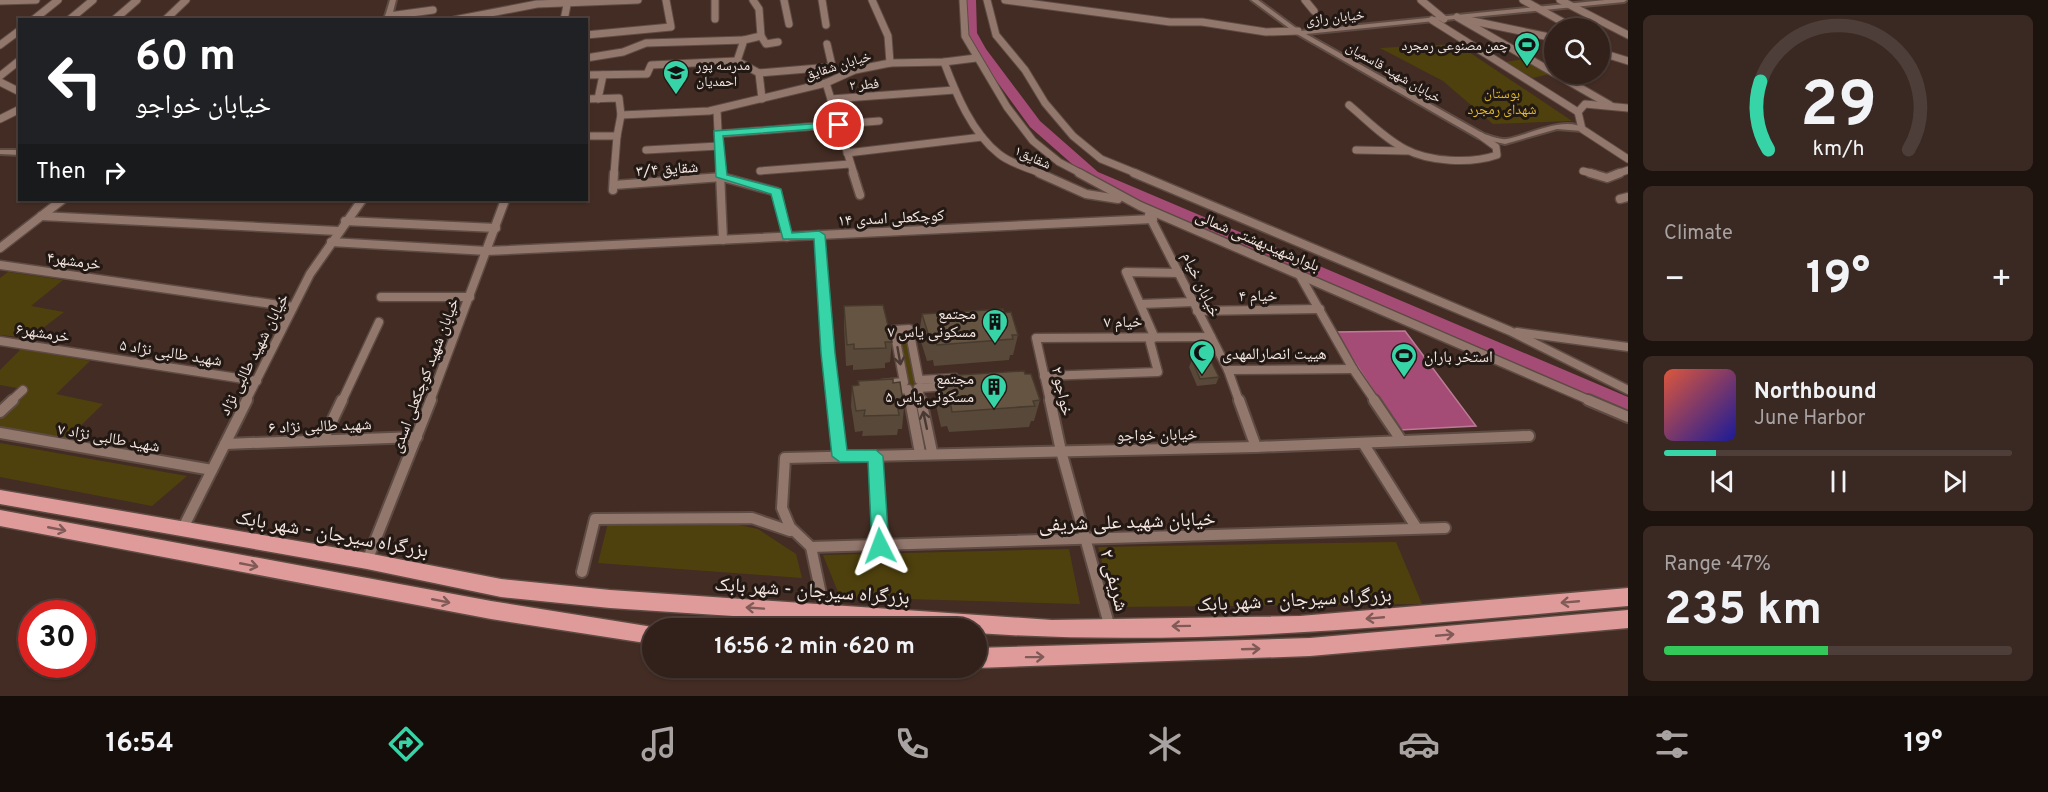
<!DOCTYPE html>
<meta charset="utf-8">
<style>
body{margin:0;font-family:Overpass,"Noto Naskh Arabic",sans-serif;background:#3a2923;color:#f1f3f6;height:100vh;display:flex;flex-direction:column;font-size:22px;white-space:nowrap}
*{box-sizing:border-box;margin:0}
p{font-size:20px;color:#a8a3a2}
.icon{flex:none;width:33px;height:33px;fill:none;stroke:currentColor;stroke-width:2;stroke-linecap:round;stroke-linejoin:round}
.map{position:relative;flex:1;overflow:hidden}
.drawer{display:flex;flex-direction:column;gap:15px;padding:15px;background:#1c120e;width:420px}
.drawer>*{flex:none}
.guide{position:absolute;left:18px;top:18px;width:570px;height:183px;border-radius:0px;box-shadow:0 2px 4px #0004,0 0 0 2px #4d3e39;background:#202124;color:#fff;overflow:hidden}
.fabs{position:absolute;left:1544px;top:18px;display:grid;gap:12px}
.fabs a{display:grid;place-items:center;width:66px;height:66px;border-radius:50%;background:#32211a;box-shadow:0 2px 4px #0004,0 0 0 2px #4d3e39;font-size:30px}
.speed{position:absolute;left:18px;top:600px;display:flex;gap:12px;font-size:30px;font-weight:700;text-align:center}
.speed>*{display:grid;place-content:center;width:78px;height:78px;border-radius:50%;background:#32211a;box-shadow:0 2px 4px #0004,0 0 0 2px #4d3e39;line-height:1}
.speed .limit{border:9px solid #d22;background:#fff;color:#111}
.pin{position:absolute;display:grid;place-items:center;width:51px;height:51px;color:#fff;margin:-26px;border:3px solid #fff;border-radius:50%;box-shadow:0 2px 6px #0007}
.me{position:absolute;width:66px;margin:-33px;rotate:357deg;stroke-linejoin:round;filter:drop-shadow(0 0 4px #0008)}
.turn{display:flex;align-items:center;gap:21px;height:126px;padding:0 18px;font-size:27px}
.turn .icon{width:78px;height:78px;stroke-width:2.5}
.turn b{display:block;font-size:42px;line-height:51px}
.then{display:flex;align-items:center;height:57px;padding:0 18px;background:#0003;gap:12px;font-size:22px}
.big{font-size:45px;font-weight:700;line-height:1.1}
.drawer .widget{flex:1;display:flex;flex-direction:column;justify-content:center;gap:9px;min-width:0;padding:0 21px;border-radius:9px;background:#3a2923}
.drawer .dial{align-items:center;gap:0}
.dial svg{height:156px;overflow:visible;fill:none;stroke:#4d3e39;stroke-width:7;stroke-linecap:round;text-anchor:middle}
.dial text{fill:#f1f3f6;stroke:none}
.song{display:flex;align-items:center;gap:18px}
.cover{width:72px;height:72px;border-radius:9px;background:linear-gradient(135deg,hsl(10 70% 55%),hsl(240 70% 35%))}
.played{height:6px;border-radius:3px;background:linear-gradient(90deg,#36d4a7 15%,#4d3e39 15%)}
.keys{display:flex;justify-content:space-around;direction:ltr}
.heat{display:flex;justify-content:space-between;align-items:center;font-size:33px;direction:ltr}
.charge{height:9px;border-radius:4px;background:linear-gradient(90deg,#34c759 47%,#4d3e39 0)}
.trip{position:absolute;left:642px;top:618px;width:345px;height:60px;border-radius:30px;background:#32211a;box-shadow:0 2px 4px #0004,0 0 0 2px #4d3e39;font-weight:700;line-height:60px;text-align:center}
.dock{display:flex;height:96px;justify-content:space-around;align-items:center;background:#140d0a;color:#a8a3a2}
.dock .icon{width:42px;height:42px}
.dock .on{color:#36d4a7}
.dock b{font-size:27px;color:#f1f3f6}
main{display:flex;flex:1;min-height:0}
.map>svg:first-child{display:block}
.green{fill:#4f410d}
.water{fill:#a44c76;stroke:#bc7a96;stroke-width:1.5}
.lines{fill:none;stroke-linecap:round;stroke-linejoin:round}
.river{fill:#a44c76;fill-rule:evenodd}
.minor-far2-casing{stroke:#5e4b43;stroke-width:9}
.minor-far1-casing{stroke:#5e4b43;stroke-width:11}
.minor-casing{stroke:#5e4b43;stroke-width:14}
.tertiary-casing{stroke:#5e4b43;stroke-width:4}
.trunk-casing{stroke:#5e4b43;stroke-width:3}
.minor-far2{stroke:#92776d;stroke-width:7}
.minor-far1{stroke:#92776d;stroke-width:8}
.minor{stroke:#92776d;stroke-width:10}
.tertiary{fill:#92776d;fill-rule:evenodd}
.trunk{fill:#df9b9a;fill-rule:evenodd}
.wall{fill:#584839}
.building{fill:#665442;stroke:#473b2e;stroke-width:1.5}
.oneway{stroke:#493933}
.oneway2{stroke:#805a57}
.route{fill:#36d4a7;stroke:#238a6d;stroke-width:1.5}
.labels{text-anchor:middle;stroke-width:6;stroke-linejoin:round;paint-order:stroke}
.far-street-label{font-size:14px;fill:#f5e6e0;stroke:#221814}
.far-poi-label{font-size:14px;fill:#f5e6e0;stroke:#221814;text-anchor:end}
.far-park-label{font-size:14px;fill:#e1bb27;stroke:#221814}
.street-label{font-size:16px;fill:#f5e6e0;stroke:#221814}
.poi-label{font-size:16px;fill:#f5e6e0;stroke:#221814;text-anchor:end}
.near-street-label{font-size:20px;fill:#f5e6e0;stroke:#221814}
</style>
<main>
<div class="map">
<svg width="1628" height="696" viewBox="0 0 1628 696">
<rect width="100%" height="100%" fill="#432c23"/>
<!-- green -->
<g class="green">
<path d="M1457 44 1572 121 1493 124 1443 81 1380 48Z"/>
<path d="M1524 59 1549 74 1533 78 1505 62Z"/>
<path d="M8 272 63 280 31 306 64 312 30 338 0 335V278Z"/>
<path d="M895 330H908L930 443 920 444 904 382Z"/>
<path d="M21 349 90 361 56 394 103 404 68 438 0 427V416L28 390 0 385V370Z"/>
<path d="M0 443 187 476 152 506 0 477Z"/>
<path d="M608 523 739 525 758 529 796 554 802 578 598 563Z"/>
<path d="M1396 542 1422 604 1114 607 1098 547Z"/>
<path d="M1069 549 1080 604 840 597 823 555Z"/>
</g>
<!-- water -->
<path class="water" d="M1405 331 1476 426 1399 430 1335 332Z"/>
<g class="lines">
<!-- river -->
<path class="river" d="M964 0H976L977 33 986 49 1040 121 1098 172 1628 397V412L1088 178 1030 127 976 53 965 33Z"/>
<defs>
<g id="minor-far2">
<path d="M715 0V19"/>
<path d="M753 0 759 9 761 36 744 40 737 61 759 73"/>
<path d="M784 0 789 24"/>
<path d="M822 0 826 25"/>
<path d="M872 0 888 36 890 63"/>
<path d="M963 0 965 36 1007 107 1033 141 1059 162 1082 174"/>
<path d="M987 0 996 35 1025 70 1045 103 1073 136 1101 159 1138 174"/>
<path d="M1005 0 1170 22H1202L1266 32 1298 31"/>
<path d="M1305 0 1314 11"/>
<path d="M1421 0 1444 19"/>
<path d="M1523 0 1570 26"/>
<path d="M1560 0 1628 35"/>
<path d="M0 1 36 0"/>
<path d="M389 16 433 10"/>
<path d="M1457 17 1554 73"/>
<path d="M33 20 58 0"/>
<path d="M69 20 93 0"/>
<path d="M114 20 137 0"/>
<path d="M165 20 186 0"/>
<path d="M454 20 537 4 638 0"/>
<path d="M564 20 567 5"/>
<path d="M1432 20 1578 112"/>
<path d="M1468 20 1554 38"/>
<path d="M586 35 671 27 666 0"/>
<path d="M761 36 766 44 778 42"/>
<path d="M827 44 833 70"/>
<path d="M0 45 20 30"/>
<path d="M1599 52 1628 61"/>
<path d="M586 58 623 52 646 43 744 40"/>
<path d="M944 62C956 94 972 133 999 154 1011 164 1029 168 1042 174"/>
<path d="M759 73 831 67"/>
<path d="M759 73 762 99"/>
<path d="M1556 74 1610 105"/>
<path d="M586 75 647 74 651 65 737 61"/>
<path d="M0 76 20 60"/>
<path d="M0 82 20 92"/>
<path d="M826 83 854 174"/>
<path d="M586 99 619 98 621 115 709 111 826 83 855 70 890 63 944 62 976 58"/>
<path d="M598 99 603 75"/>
<path d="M831 99 955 90"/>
<path d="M1349 105C1367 120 1384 138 1405 149 1429 162 1471 164 1497 155L1496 147 1481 136"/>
<path d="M1628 108 1585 104 1578 112 1582 129 1628 159"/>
<path d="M717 110 720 174"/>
<path d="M0 119 20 109"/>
<path d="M718 134 879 121"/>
<path d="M586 136H617L621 115"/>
<path d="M646 150 719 146"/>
<path d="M1356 150 1407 151"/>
<path d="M847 153 982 137"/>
<path d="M760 171 850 164"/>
<path d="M1583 171 1595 174"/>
<path d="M614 174 617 136"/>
<path d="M1616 174 1628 170"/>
</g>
<g id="minor-far1">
<path d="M720 173 723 240"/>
<path d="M853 173 860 195"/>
<path d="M1039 173 1086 194 1118 199"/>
<path d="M1079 173 1140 206 1591 401"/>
<path d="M1134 173 1510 331 1628 390"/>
<path d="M1590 173 1607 178 1620 173"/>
<path d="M614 185 722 177 777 192 787 237"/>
<path d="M613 190 614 173"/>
<path d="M1620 199 1628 197"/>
<path d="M1149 215 1228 370 1239 401"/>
<path d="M41 216 338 231"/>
<path d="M345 221 496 228"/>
<path d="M819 235 834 401"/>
<path d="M331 242 487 251 1153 219"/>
<path d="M0 248 62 200"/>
<path d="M0 265 293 307"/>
<path d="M1299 274 1353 369 1375 401"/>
<path d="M381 297H470"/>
<path d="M1141 304 1193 302"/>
<path d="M1197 311 1320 309"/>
<path d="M1517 332 1628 347"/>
<path d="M0 341 257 381"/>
<path d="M1228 370 1353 369"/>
<path d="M1044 376 1158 372 1150 342 1154 336 1126 272 1180 273"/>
<path d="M882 384 904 382 894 330 909 329 919 380 955 378"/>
<path d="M889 391 908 389 910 401"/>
<path d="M11 401 23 390"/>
<path d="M246 401 310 274 362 200"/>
<path d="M342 401 379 322"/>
<path d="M430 401 505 200"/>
<path d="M921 401 918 388 949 386"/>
<path d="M1050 401 1036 338 1211 337"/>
</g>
<g id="minor">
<path d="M833 400 840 456"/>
<path d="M910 400 920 453"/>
<path d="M921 400 932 452"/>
<path d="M1050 400 1061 451 1110 628"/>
<path d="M1239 400 1256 447"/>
<path d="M1374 400 1401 440"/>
<path d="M1588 400 1628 417"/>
<path d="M0 412 13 400"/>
<path d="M0 433 212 470"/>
<path d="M323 440 342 400"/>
<path d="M1363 443 1416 527"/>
<path d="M225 444 417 437"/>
<path d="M876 456 881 546"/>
<path d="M182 530 247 400"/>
<path d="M811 547 1445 528"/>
<path d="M367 561 431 400"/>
<path d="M582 572 595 519 752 518 790 531"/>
<path d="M825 613 811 547 790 527 782 508 785 458 1256 447 1529 436"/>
</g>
<g id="tertiary">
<path d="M390 0H396L391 20H384Z"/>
<path d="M1251 0H1258L1300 31 1605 0H1627L1624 2 1306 34 1484 134C1491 136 1500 140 1507 139 1530 135 1564 115 1586 129L1582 131 1557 129 1505 144 1478 138 1297 34Z"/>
<path d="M0 150H20V155L0 154Z"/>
</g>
<g id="trunk">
<path d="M0 490 367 553 501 579 610 590 1052 620 1300 616 1628 588V606C1411 625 1194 648 976 633V628H911L799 621 798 628H778L779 619 610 608 501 597 367 569 0 504Z"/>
<path d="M0 510 491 601 659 628H652V644L491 619 0 526Z"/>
<path d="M1628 610V628L1310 656 976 668V648L1310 638Z"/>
</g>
</defs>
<!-- minor-far2 casing -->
<use href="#minor-far2" class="minor-far2-casing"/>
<!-- minor-far1 casing -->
<use href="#minor-far1" class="minor-far1-casing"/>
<!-- minor casing -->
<use href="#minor" class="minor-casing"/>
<!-- tertiary casing -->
<use href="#tertiary" class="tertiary-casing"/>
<!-- trunk casing -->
<use href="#trunk" class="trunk-casing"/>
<!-- minor-far2 -->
<use href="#minor-far2" class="minor-far2"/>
<!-- minor-far1 -->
<use href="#minor-far1" class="minor-far1"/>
<!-- minor -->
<use href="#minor" class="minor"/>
<!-- tertiary -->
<use href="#tertiary" class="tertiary"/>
<!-- trunk -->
<use href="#trunk" class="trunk"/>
</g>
<!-- wall -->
<g class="wall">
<path d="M844 306 892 342 890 362 885 363V368L853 370V365L846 366 844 327Z"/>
<path d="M1004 313 1018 335 1013 355H1010L1009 360 934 366 933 360 927 361 919 335 922 314Z"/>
<path d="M1192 360 1219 377 1216 384 1197 386 1189 367Z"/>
<path d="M943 376 1040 400 1034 421H1031L1029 427 949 432 947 426 941 427 935 401 939 381H942Z"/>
<path d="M858 381 904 408 902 429H898L897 435 862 436 863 431 855 432 851 406 852 386 858 385Z"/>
</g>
<!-- building -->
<g class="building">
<path d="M883 305 892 342H885L886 348 854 349V344L847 345 844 306Z"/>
<path d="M1003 309 1004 313 1011 312 1018 335H1012L1013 339 937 345 936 339 930 340 922 314Z"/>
<path d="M1210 359 1219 377 1200 379 1192 360Z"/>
<path d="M1024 371 1025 374H1031L1040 400 1033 401 1035 406 952 412 951 406H945L939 381H944L943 376Z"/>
<path d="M893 379V383L900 382 904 408 898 409 899 415 864 416 865 410 856 411 852 386 859 385 858 381Z"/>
</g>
<!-- one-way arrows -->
<defs><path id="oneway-shaft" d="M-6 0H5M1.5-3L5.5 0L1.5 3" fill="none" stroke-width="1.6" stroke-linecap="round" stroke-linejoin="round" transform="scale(1.5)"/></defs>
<g class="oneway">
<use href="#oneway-shaft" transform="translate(899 356) rotate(80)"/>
<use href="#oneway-shaft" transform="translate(925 420) rotate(-102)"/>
</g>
<g class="oneway2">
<use href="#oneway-shaft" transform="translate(57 529) rotate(11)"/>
<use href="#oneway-shaft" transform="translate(249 565) rotate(11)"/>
<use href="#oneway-shaft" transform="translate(441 601) rotate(11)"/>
<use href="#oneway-shaft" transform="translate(1570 602) rotate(175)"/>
<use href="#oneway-shaft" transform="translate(755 608) rotate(-176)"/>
<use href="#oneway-shaft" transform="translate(1375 618) rotate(175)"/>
<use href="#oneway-shaft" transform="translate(1181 626) rotate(179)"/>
<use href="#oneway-shaft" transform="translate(1445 635) rotate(-5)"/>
<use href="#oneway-shaft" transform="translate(1251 649) rotate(-2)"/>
<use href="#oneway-shaft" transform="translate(1035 657) rotate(-1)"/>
</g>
<!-- route -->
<path class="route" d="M839 122 844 125 842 127 723 136 727 175 781 189 792 233 819 231 825 235 835 353 847 450H876L883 456 889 546 886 551 880 553 875 551 872 546 868 462H840L832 456 821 353 814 239H783L771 194 716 177 714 131Z"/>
<!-- icons -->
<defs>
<symbol id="stadium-pin" viewBox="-11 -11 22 30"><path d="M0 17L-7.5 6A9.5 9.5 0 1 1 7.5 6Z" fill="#36d4a7" stroke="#221814"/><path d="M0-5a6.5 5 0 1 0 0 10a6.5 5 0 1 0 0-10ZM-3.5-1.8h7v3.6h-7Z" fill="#111"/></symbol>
<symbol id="school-pin" viewBox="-11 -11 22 30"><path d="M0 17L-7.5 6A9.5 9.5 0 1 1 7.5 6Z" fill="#36d4a7" stroke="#221814"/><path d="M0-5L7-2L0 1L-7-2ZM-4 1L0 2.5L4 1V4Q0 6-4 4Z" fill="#111"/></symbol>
<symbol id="building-pin" viewBox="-11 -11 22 30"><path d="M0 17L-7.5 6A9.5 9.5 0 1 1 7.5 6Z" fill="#36d4a7" stroke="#221814"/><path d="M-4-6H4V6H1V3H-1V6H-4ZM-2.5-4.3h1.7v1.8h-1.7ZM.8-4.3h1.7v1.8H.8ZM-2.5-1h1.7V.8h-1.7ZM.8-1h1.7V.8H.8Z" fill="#111"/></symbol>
<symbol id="mosque-pin" viewBox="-11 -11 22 30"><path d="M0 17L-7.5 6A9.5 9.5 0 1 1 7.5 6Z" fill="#36d4a7" stroke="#221814"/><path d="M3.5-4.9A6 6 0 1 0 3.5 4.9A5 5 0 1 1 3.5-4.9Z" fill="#111"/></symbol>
</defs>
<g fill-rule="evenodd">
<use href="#stadium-pin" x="1512" y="30" width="30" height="40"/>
<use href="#school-pin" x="661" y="58" width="30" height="40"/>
<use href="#building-pin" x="980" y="307" width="30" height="40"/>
<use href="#mosque-pin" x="1187" y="338" width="30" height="40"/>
<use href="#stadium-pin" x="1389" y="341" width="30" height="40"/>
<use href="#building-pin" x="979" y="372" width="30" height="40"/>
</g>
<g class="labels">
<!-- far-street labels -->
<g class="far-street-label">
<text transform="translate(1335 17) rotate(-6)" y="5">خیابان رازی</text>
<text transform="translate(838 65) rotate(-17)" y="5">خیابان شقایق</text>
<text transform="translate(1394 72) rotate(30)" y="5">خیابان شهید قاسمیان</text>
<text transform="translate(864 84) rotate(-4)" y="5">فطر ۲</text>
<text transform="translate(1033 157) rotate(24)" y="5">شقایق۱</text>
</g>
<!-- far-poi labels -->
<g class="far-poi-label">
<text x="1508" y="50">چمن مصنوعی رمجرد</text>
<text x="696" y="70" text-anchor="start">مدرسه پور<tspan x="696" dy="16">احمدیان</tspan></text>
</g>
<!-- far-park labels -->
<g class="far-park-label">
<text x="1502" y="98">بوستان<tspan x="1502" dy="16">شهدای رمجرد</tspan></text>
</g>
<!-- street labels -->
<g class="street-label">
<text transform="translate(667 168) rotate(-4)" y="6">شقایق ۳/۴</text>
<text transform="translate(891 217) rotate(-3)" y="6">کوچکعلی اسدی ۱۴</text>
<text transform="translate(1258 240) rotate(23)" y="6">بلوارشهیدبهشتی شمالی</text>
<text transform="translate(74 260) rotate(8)" y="6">خرمشهر۴</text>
<text transform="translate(1202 284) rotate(65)" y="6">خیابان خیام</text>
<text transform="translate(1258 295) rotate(-1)" y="6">خیام ۴</text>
<text transform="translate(1123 321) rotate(-1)" y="6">خیام ۷</text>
<text transform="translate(43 332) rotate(9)" y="6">خرمشهر۶</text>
<text transform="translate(171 352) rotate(9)" y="6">شهید طالبی نژاد ۵</text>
<text transform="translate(253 354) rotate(-63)" y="6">خیابان شهید طالبی نژاد</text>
<text transform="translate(424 375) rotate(-69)" y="6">خیابان شهید کوچکعلی اسدی</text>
<text transform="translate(1063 391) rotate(77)" y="6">خواجو ۲</text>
<text transform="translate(320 425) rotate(-2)" y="6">شهید طالبی نژاد ۶</text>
<text transform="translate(1157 434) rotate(-1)" y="6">خیابان خواجو</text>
<text transform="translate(109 437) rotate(10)" y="6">شهید طالبی نژاد ۷</text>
</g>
<!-- poi labels -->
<g class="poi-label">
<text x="976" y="319">مجتمع<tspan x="976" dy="18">مسکونی یاس ۷</tspan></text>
<text x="1222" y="359" text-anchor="start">هییت انصارالمهدی</text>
<text x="1424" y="362" text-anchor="start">استخر باران</text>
<text x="974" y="384">مجتمع<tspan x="974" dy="18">مسکونی یاس ۵</tspan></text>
</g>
<!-- near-street labels -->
<g class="near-street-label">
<text transform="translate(1127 521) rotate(-2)" y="7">خیابان شهید علی شریفی</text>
<text transform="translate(332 533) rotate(10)" y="7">بزرگراه سیرجان - شهر بابک</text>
<text transform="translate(1115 580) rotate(75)" y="7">شریفی ۲</text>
<text transform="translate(812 590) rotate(4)" y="7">بزرگراه سیرجان - شهر بابک</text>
<text transform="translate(1294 599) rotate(-3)" y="7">بزرگراه سیرجان - شهر بابک</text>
</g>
</g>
</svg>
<div class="fabs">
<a><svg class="icon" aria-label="search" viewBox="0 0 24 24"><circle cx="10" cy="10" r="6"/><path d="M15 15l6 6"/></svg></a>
</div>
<div class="speed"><div class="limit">30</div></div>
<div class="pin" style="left:839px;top:125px;background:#d93025"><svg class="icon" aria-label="arrive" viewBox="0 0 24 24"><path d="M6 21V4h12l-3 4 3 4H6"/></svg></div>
<svg class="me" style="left:880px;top:546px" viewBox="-20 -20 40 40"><path d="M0-17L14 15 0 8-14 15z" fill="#36d4a7" stroke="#fff" stroke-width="4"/></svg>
<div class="trip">16:56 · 2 min · 620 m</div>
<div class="guide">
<div class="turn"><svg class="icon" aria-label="left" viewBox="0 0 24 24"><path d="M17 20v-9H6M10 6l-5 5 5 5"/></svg><div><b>60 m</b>خیابان خواجو</div></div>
<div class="then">Then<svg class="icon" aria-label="right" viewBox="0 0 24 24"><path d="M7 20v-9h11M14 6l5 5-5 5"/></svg></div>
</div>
</div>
<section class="drawer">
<div class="widget dial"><svg viewBox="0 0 100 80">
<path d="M14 69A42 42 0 1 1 86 69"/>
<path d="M14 69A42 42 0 0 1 10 34" stroke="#36d4a7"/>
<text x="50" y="56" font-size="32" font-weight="700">29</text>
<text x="50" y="72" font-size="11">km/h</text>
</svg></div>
<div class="widget"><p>Climate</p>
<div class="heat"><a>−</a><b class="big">19°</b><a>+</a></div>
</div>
<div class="widget">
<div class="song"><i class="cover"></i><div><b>Northbound</b><p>June Harbor</p></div></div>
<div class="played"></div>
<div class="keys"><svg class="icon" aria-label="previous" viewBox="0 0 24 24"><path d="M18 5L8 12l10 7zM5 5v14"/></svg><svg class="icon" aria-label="pause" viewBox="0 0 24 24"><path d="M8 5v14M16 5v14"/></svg><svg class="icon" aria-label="next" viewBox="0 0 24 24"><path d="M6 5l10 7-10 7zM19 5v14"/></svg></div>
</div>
<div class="widget"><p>Range · 47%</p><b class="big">235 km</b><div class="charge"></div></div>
</section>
</main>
<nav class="dock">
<b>16:54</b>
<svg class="icon on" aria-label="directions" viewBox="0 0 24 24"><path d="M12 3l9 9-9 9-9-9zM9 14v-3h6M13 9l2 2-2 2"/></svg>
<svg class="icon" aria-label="music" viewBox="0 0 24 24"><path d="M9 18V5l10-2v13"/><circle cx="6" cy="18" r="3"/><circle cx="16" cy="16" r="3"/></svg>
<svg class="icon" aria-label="phone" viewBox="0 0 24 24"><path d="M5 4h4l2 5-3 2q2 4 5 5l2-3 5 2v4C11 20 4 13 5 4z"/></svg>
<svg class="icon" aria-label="climate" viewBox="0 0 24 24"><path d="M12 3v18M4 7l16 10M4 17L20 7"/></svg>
<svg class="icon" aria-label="car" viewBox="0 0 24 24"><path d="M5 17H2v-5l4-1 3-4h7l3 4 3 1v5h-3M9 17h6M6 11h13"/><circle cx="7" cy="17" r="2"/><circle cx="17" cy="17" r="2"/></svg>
<svg class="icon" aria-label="filters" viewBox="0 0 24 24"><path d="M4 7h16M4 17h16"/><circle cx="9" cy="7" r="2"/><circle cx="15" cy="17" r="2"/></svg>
<b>19°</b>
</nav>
